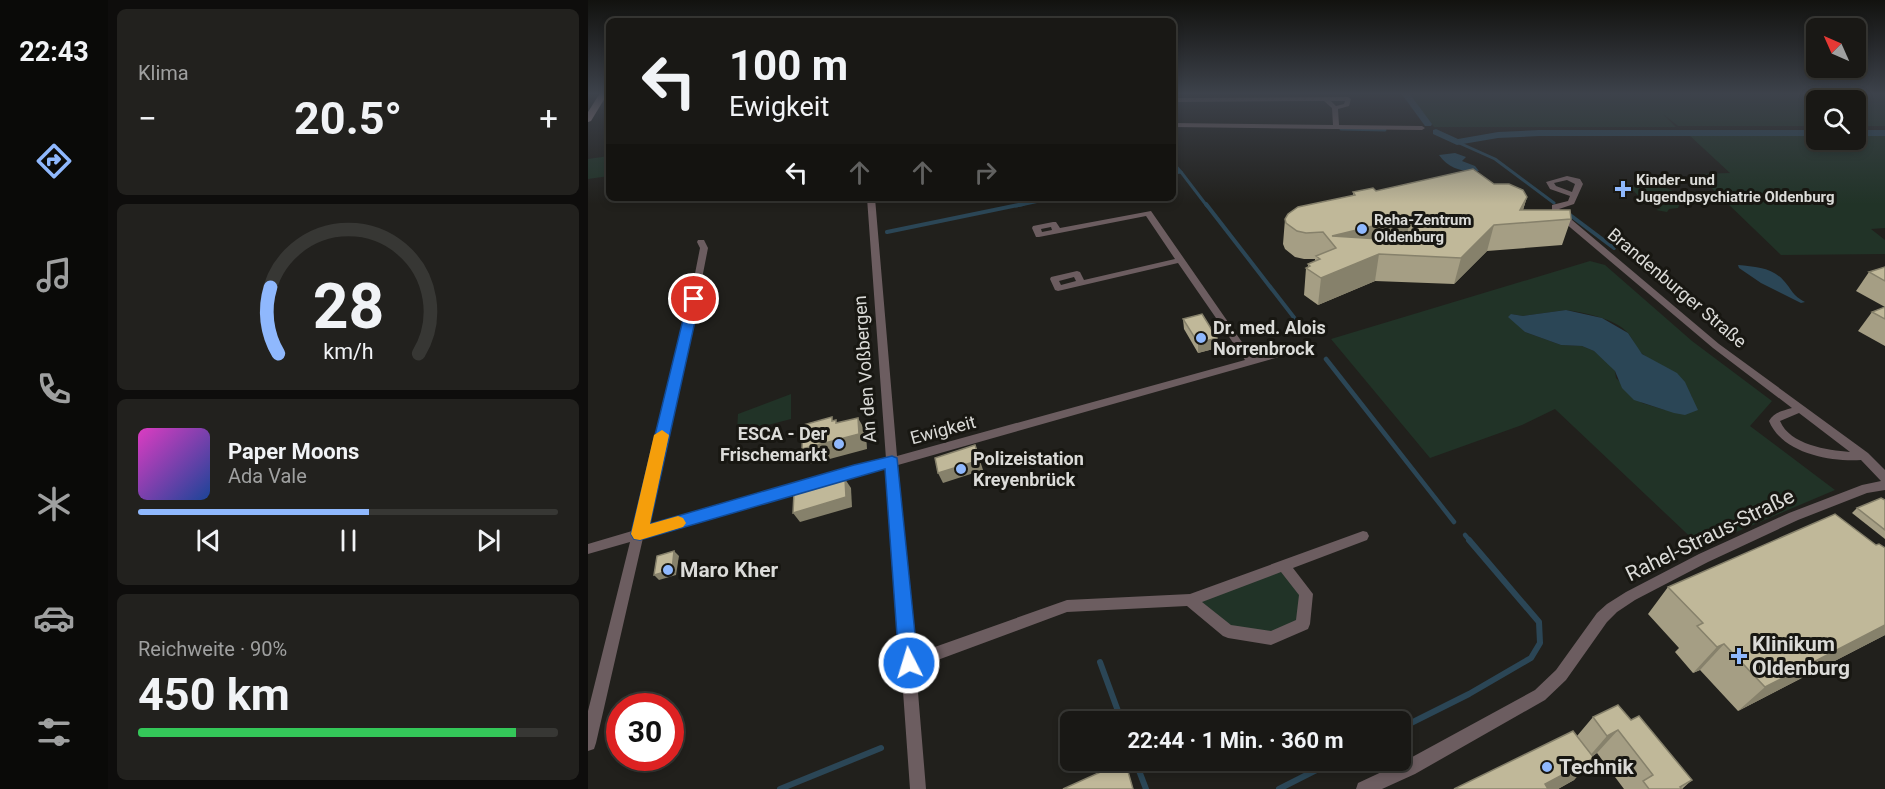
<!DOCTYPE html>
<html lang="de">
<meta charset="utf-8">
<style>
body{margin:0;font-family:Roboto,sans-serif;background:#22211e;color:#f1f3f6;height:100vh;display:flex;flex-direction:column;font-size:22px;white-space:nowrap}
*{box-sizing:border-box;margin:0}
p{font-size:20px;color:#9fa0a0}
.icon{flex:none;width:33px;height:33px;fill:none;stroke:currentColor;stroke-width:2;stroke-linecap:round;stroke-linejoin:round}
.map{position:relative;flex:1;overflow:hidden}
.panel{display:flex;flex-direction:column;gap:9px;padding:9px;background:#0e0d0c;width:480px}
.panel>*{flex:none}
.hud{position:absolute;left:18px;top:18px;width:570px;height:183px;border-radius:9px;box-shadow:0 3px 9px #0003,0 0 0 2px #373734;background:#191815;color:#f1f3f6;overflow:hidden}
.needle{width:39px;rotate:315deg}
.buttons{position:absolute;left:1218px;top:18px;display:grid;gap:12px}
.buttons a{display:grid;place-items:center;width:60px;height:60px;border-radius:9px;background:#191815;box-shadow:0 3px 9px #0003,0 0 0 2px #373734;font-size:30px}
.speed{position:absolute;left:18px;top:693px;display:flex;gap:12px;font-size:30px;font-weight:700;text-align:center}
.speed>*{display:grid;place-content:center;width:78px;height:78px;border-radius:50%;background:#191815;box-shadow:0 3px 9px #0003,0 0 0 2px #373734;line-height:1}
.speed .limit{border:9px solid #d22;background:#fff;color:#111}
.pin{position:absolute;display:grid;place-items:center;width:51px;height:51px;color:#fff;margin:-26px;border:3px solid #fff;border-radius:50%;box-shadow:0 2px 6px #0007}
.me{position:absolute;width:66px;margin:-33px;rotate:355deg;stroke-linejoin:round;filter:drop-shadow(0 0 4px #0008)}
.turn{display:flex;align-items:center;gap:21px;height:126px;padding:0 24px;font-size:27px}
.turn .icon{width:78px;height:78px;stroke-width:2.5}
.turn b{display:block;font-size:42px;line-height:51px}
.lanes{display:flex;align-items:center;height:57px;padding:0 24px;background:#0003;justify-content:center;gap:30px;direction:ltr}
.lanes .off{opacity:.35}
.big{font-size:45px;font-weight:700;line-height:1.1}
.panel .widget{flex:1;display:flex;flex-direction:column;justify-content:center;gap:9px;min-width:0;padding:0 21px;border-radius:9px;background:#22211e}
.panel .dial{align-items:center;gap:0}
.dial svg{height:156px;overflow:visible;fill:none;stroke:#373734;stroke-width:7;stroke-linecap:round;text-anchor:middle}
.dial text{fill:#f1f3f6;stroke:none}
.song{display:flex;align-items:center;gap:18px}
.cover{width:72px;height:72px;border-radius:9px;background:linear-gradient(135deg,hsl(310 70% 55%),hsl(220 70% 35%))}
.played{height:6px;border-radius:3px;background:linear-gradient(90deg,#8fb8fd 55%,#373734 55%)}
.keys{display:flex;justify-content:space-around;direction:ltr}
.heat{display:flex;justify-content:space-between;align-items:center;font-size:33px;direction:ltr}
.charge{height:9px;border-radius:4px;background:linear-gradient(90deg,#34c759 90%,#373734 0)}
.trip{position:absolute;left:472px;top:711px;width:351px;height:60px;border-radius:9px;background:#191815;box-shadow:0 3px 9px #0003,0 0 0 2px #373734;font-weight:700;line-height:60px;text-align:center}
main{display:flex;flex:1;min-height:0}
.tab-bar{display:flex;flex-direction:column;width:108px;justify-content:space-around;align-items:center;background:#0a0a08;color:#9fa0a0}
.tab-bar .icon{width:42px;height:42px}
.tab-bar .on{color:#8fb8fd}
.tab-bar b{font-size:27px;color:#f1f3f6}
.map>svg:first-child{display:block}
.green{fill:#213327;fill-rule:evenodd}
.water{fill:#2b4656}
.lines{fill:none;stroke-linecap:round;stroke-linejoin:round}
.stream-far3{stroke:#2b4656;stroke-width:3}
.stream-far2{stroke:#2b4656;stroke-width:4}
.stream-far1{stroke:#2b4656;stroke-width:4.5}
.stream{stroke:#2b4656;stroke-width:6}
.canal{fill:#2b4656;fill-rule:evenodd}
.minor{fill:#6c5d60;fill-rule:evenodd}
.secondary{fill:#978084;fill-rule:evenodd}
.wall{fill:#a59e84}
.shaded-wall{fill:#86816b}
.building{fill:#c0b899;stroke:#86816b;stroke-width:1.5;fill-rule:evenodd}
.route{fill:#1a73e8;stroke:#114b97;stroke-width:1.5}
.slow{fill:#f59e0b}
.poi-dot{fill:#8fb8fd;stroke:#181712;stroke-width:2}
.labels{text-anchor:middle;stroke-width:6;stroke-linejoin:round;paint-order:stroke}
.far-poi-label{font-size:15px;font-weight:bold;fill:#dbdbd8;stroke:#181712;text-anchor:start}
.street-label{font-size:18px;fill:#dbdbd8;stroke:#181712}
.poi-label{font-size:18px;font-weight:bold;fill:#dbdbd8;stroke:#181712;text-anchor:start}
.near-street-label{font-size:21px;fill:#dbdbd8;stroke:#181712}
.near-poi-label{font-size:21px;font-weight:bold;fill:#dbdbd8;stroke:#181712;text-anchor:start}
</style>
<main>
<nav class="tab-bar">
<b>22:43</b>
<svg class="icon on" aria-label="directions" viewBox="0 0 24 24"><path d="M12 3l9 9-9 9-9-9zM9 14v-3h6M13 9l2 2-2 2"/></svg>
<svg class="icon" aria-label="music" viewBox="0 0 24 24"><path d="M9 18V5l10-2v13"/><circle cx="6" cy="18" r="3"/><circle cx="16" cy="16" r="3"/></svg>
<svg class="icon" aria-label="phone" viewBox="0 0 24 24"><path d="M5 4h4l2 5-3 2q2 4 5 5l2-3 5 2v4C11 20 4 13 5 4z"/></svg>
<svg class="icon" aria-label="climate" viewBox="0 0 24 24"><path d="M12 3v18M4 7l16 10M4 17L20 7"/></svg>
<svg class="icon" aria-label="car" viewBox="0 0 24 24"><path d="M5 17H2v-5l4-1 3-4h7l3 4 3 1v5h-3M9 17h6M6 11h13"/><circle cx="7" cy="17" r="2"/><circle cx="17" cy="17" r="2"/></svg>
<svg class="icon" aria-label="filters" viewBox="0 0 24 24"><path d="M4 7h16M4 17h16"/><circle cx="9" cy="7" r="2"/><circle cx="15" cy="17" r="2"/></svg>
</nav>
<section class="panel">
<div class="widget"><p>Klima</p>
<div class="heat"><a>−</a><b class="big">20.5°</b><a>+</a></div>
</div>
<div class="widget dial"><svg viewBox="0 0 100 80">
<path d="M14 69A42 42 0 1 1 86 69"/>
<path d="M14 69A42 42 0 0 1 10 35" stroke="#8fb8fd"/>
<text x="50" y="56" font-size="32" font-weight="700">28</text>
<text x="50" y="72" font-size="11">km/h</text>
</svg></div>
<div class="widget">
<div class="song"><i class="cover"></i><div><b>Paper Moons</b><p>Ada Vale</p></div></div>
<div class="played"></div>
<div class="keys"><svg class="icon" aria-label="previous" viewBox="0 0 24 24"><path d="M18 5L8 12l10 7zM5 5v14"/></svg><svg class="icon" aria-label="pause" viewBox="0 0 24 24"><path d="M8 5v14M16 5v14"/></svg><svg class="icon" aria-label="next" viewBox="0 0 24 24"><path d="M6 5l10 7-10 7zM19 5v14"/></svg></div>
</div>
<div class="widget"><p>Reichweite · 90%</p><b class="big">450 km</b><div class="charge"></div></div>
</section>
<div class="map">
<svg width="1297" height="789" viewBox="0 0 1297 789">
<rect width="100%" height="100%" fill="#21201c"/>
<!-- green -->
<g class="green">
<path d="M820 93H1297V126H1268V100H1228V126H1090L1075 114 1088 127H846Z"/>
<path d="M1228 134V140H1268V134H1297V228L1283 229 1297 240V254L1193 255 1109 174 1142 173 1101 135Z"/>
<path d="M21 156V176L0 179V159Z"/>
<path d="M1055 182 1076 187 1096 196 1094 197 1099 200H1093L1090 208 1081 209 1079 212 1068 210 1073 208 1058 204 1043 188Z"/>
<path d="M1002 261 1017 265 1104 341 1184 401 1162 426 1247 490 1113 547 967 409 934 425 842 458 743 339ZM978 310C995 312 1028 319 1040 333 1046 340 1048 350 1056 355 1083 374 1087 365 1104 397L1077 410 1054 403 1028 378 1027 371 1020 363 1006 351 994 346 973 345 937 332 923 314 935 316Z"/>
<path d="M203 394V419L149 433 150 414Z"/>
<path d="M696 566 718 594 715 624 683 638 640 631 602 600Z"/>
</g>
<!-- water -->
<g class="water">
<path d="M867 153 878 157 874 161 887 166 891 171C874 172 861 169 851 155Z"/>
<path d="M1150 265C1168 267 1184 267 1196 281 1205 291 1204 295 1217 302L1213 303 1173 283 1151 268Z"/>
<path d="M978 310 1014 318 1040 333 1054 354 1089 373 1097 382 1110 410 1097 415 1086 413 1046 400 1034 388 1027 371 1006 351 994 346 973 345 937 332 920 317 923 314 935 316Z"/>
</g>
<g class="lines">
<!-- stream-far3 -->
<g class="stream-far3">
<path d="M753 129 797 130"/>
<path d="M869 142 907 159 966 203"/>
<path d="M585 163 593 172 585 173"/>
<path d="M593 172 619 206"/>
<path d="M428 206 465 198"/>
</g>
<!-- stream-far2 -->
<g class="stream-far2">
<path d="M618 204 718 333"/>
<path d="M978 212 1026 248"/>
<path d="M299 232 435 204"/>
</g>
<!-- stream-far1 -->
<g class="stream-far1">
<path d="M738 359 866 522"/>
<path d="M877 535 883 542"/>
</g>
<!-- stream -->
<g class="stream">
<path d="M512 662 534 722"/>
<path d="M813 728 881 694 943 658 952 643 951 622 881 540"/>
<path d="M547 760 558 789"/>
<path d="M192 789 293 748"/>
<path d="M691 789 748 760"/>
</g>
<!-- canal -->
<g class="canal">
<path d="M813 93H821L844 124 843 126H837Z"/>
<path d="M848 129 870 139 910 132 951 130H1228V136H951L910 138 869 145 845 134V130Z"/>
<rect x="1268" y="130" width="29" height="6"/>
</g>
<!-- minor -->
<g class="minor">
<path d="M760 97 763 99 761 106 750 109 751 125 834 126 837 128 834 130 585 127V123L745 125 744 108 736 101 585 102V98ZM743 101H757L756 104 748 106Z"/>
<path d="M979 176 992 179 995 184 986 204 971 209 1131 344 1280 453 1297 470V490L1279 493 1210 520 1120 562 1047 600 1029 612 1019 622 978 680 957 700 827 774 794 789H768L770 783 815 762 947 690 968 670 1009 613 1019 604 1038 592 1111 554 1201 513 1274 485 1293 481 1273 460C1242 462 1194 453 1181 421 1186 412 1194 411 1204 408L1125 348 964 212V205L980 201 982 196 962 189 958 182ZM979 180 987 184 984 192 968 186 966 183ZM1211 413 1262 452C1239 450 1202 445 1192 421Z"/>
<path d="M279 198H287L309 456 657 360 590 263 470 291 467 290 462 279 463 277 489 271 492 272 496 280 587 259 558 216 451 237H448L444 228 445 226 465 222H468L472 228 563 211 665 358 720 343 725 346 723 348 310 465 327 654 479 600 602 594 775 531 779 532 781 536 779 540 705 568 725 594 722 624 720 629 683 645 640 638 635 636 599 606 479 612 328 668 338 789H322L299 468 266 475 55 538 8 743 6 749 0 751V711L42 542 0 554V544L44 531 102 299 112 248 109 242 110 240H116L120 248 110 299 58 527 266 467 298 459ZM463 227 464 230 454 232 453 229ZM486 277 488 281 473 285 471 281ZM693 572 711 595 708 620 683 631 643 625 614 602Z"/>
</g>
<!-- secondary -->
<path class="secondary" d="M12 93H20L3 121 0 122V112Z"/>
</g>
<!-- wall -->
<g class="wall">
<path d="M906 184 939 197 935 210 983 219 974 245 899 251 866 284 787 281 730 305 716 295 718 268 720 267V264L727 261V259H716L707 257 697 249 695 244 697 219 765 195V192Z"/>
<path d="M1297 267V307L1268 291 1281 272Z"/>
<path d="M1297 307V346L1270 331 1284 312Z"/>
<path d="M595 319 629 338V348L610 353 596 329Z"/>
<path d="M1297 500V539L1264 513 1269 508Z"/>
<path d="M1080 587 1297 635 1150 711 1112 670 1105 673 1087 652 1091 648 1060 614Z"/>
<path d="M1005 717 1043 720 1104 780 1094 789H1036L1009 753 1005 756 986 780 970 789H866L989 736Z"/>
</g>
<!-- shaded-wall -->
<g class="shaded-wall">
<path d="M939 197 931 222 932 210Z"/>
<path d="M822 217 818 243 748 248 744 236Z"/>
<path d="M906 225 899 251 866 284 873 258Z"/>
<path d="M791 254 787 281 730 305 733 278Z"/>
<path d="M629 338V348L610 353V343Z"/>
<path d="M270 418 278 432 279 449 223 464 214 449Z"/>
<path d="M387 445 395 470 355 483 350 473Z"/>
<path d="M257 479 263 488 264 507 212 522 205 513Z"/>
<path d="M86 551 91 556 88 575 71 580 66 575Z"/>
<path d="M1297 625V635L1150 711 1177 687Z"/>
<path d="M1136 644 1112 670 1105 673 1129 647Z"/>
<path d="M1030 730 1009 753 999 759 1019 736Z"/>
<path d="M1006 758 986 780 970 789H953L957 784Z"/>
</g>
<!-- building -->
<g class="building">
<path d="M885 169 906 184H921L935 190 939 197 932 210H982L983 219 906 225 873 258 791 254 733 278 718 268 722 266 720 264 732 259 728 256 748 248 735 232 718 233 709 231 698 223 697 219 700 214 710 207 767 195 765 192 785 188 788 191ZM822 217 824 225 837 242 744 236Z"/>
<path d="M1297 267V281L1281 272Z"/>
<path d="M1297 307V319L1284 312Z"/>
<path d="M614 314 629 338 610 343 595 319Z"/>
<path d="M244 417V421L248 420V423L270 418 271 434 214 449 215 425Z"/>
<path d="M387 445 392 460 350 473 347 458Z"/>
<path d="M257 479 258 497 205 513 206 493Z"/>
<path d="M1293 498 1297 500V530L1269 508Z"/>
<path d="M1247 514 1288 545 1291 544 1297 548V625L1177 687 1136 644 1129 647 1109 626 1115 623 1080 587Z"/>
<path d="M86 551 84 570 66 575 69 556Z"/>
<path d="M1030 705 1043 720 1051 716 1104 780 1092 787 1094 789H1061L1055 781 1065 775 1030 730 1019 736 1005 717Z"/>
<path d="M985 731 1006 758 957 784 960 789H866Z"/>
<path d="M537 761 545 789H475Z"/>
</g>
<!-- sky -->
<linearGradient id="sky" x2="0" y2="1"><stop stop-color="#12120f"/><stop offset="0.46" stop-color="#3d424b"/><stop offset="1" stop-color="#3d424b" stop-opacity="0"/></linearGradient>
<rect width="1297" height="204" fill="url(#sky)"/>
<!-- route -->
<path class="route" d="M106 296 112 299 62 524 266 465 304 456 309 458 330 663 327 669 321 672 314 669 311 663 297 469 52 540 46 539 43 534 100 299Z"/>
<!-- slow -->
<path class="slow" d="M74 430 81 435 62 524 90 516 95 518 98 523 95 527 52 540 46 539 43 534 66 435Z"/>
<!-- markers -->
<g class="poi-dot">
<path d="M1032 180h6v6h6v6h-6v6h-6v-6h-6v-6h6z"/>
<circle cx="774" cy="229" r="6"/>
<circle cx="613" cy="338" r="6"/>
<circle cx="251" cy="444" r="6"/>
<circle cx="373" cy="469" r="6"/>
<circle cx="80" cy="570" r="6"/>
<path d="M1148 647h6v6h6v6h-6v6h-6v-6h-6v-6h6z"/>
<circle cx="959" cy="767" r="6"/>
</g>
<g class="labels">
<!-- far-poi labels -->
<g class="far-poi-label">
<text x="1048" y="185">Kinder- und<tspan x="1048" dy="17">Jugendpsychiatrie Oldenburg</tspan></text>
<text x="786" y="225">Reha-Zentrum<tspan x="786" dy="17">Oldenburg</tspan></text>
</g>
<!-- street labels -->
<g class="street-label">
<text transform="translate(1089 288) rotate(40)" y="6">Brandenburger Straße</text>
<text transform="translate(277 369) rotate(-94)" y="6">An den Voßbergen</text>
<text transform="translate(355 430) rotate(-15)" y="6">Ewigkeit</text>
</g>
<!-- poi labels -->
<g class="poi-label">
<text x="625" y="334">Dr. med. Alois<tspan x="625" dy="21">Norrenbrock</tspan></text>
<text x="239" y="440" text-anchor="end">ESCA - Der<tspan x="239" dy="21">Frischemarkt</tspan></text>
<text x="385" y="465">Polizeistation<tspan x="385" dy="21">Kreyenbrück</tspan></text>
</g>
<!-- near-street labels -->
<g class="near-street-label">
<text transform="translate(1122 535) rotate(-26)" y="7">Rahel-Straus-Straße</text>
</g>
<!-- near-poi labels -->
<g class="near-poi-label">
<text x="92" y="577">Maro Kher</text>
<text x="1164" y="651">Klinikum<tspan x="1164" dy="24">Oldenburg</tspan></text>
<text x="971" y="774">Technik</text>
</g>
</g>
</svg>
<div class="buttons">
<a><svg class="needle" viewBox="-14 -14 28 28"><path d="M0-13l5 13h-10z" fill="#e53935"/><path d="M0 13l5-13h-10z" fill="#9fa0a0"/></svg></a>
<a><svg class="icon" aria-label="search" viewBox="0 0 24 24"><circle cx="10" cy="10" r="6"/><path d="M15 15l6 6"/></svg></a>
</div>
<div class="speed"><div class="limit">30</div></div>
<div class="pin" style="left:106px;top:299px;background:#d93025"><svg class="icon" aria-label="arrive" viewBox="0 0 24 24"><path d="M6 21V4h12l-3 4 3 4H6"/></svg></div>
<svg class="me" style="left:321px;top:663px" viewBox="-20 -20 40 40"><circle r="17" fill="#1a73e8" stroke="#fff" stroke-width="3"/><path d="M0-11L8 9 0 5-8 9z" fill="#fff"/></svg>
<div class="trip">22:44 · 1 Min. · 360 m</div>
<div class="hud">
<div class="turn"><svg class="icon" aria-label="left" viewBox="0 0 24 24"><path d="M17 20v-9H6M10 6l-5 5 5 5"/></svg><div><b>100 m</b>Ewigkeit</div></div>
<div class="lanes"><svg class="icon" aria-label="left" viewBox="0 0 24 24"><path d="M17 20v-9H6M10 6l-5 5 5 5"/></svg><svg class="icon off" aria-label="ahead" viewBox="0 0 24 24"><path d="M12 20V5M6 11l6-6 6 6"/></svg><svg class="icon off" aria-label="ahead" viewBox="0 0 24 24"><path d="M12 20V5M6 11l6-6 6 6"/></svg><svg class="icon off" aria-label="right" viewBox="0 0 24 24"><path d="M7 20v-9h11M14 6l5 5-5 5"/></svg></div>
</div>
</div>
</main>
